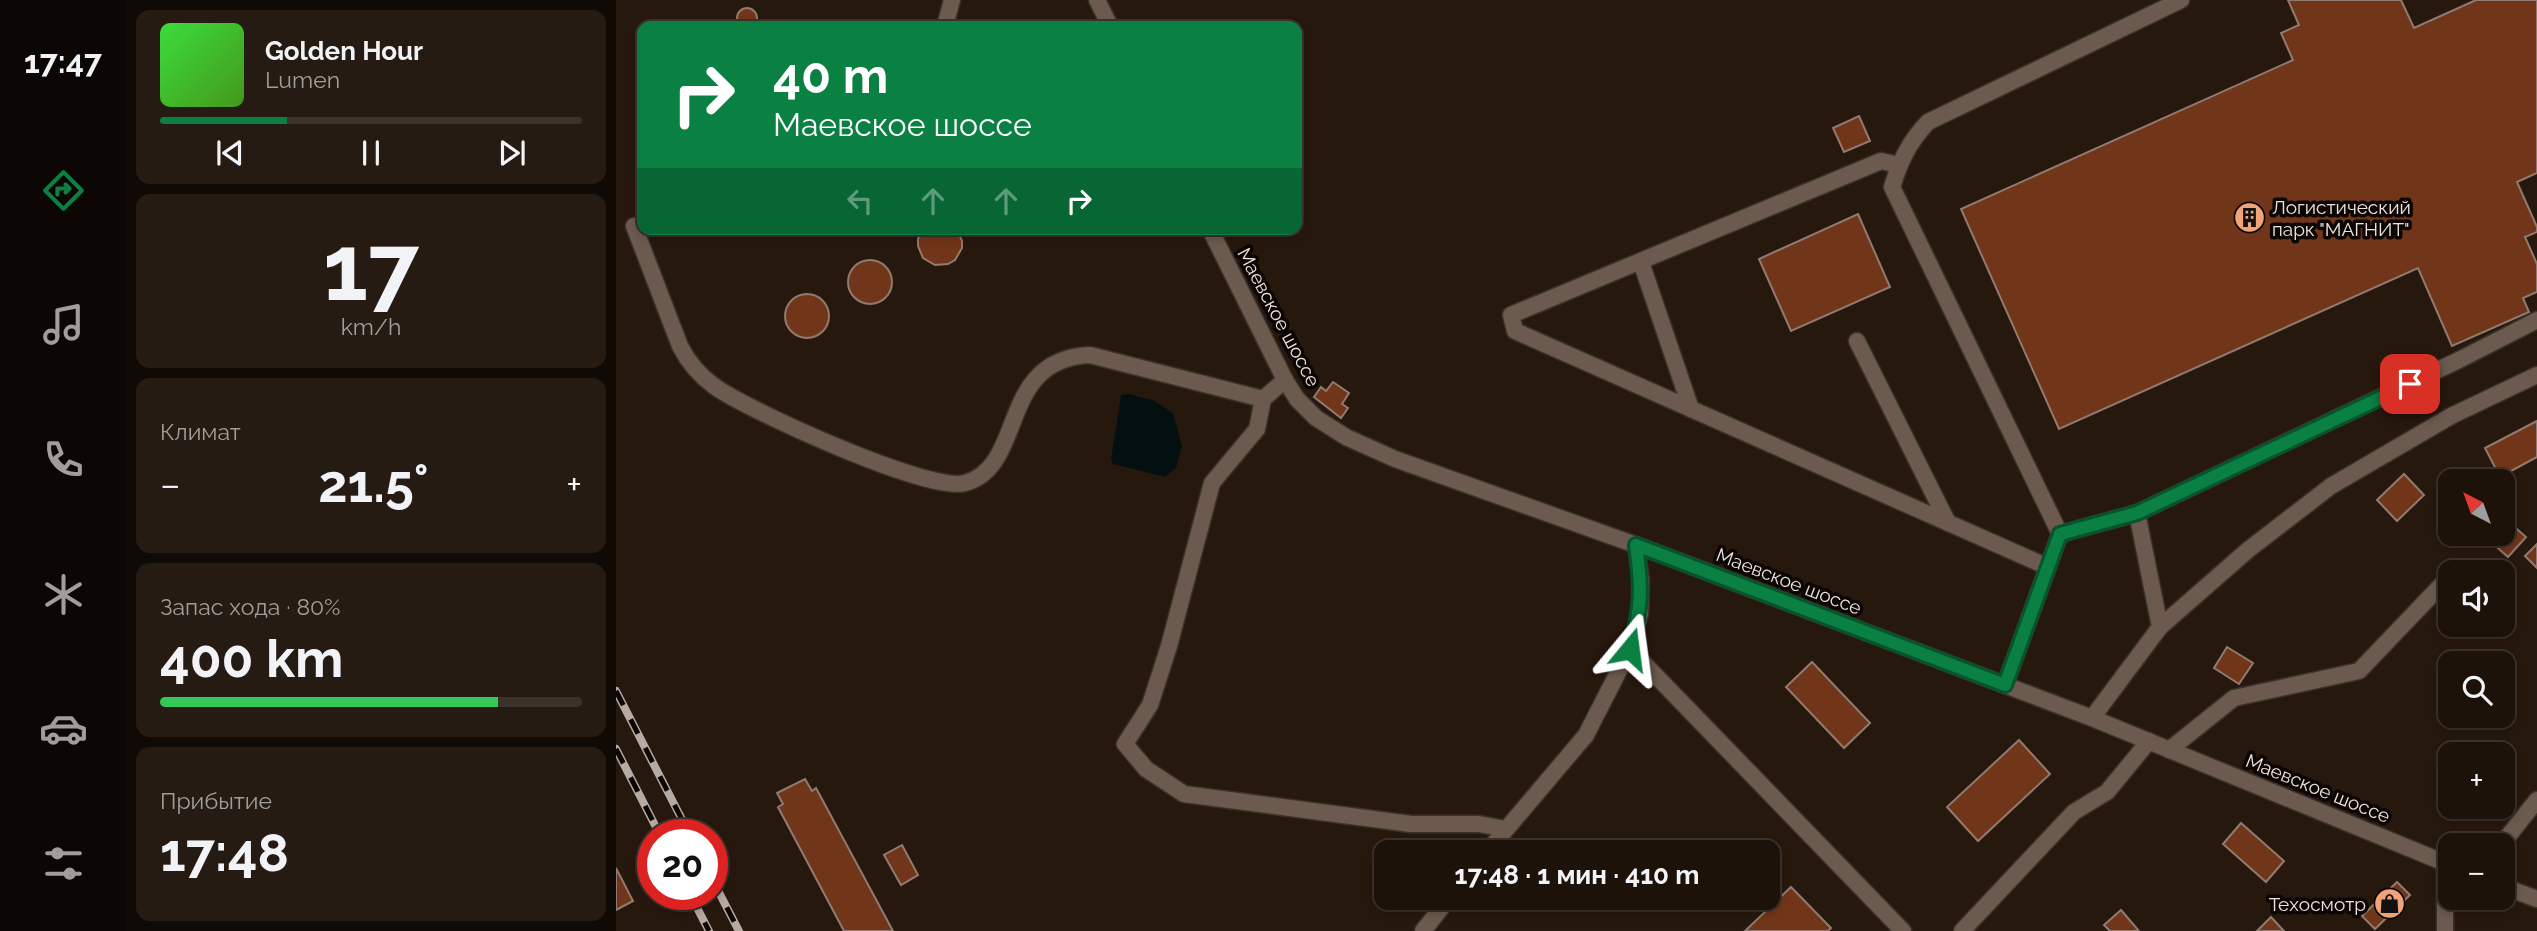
<!DOCTYPE html>
<html lang="ru">
<meta charset="utf-8">
<style>
body{margin:0;font-family:Raleway,sans-serif;background:#251b13;color:#f1f3f6;height:100vh;display:flex;flex-direction:column;font-size:26px;white-space:nowrap}
*{box-sizing:border-box;margin:0}
p{font-size:23px;color:#a09e9c}
.icon{flex:none;width:38px;height:38px;fill:none;stroke:currentColor;stroke-width:2;stroke-linecap:round;stroke-linejoin:round}
.map{position:relative;flex:1;overflow:hidden}
.panel{display:flex;flex-direction:column;gap:10px;padding:10px;background:#100a06;width:490px}
.panel>*{flex:none}
.hud{position:absolute;left:21px;top:21px;width:665px;height:214px;border-radius:14px;box-shadow:0 4px 10px #0003,0 0 0 2px #3b322b;background:#0b8043;color:#fff;overflow:hidden}
.needle{width:46px;rotate:319deg}
.tools{position:absolute;left:1822px;top:469px;display:grid;gap:14px}
.tools a{display:grid;place-items:center;width:77px;height:77px;border-radius:14px;background:#1d120a;box-shadow:0 4px 10px #0003,0 0 0 2px #3b322b;font-size:35px}
.speed{position:absolute;left:21px;top:819px;display:flex;gap:14px;font-size:35px;font-weight:700;text-align:center}
.speed>*{display:grid;place-content:center;width:91px;height:91px;border-radius:50%;background:#1d120a;box-shadow:0 4px 10px #0003,0 0 0 2px #3b322b;line-height:1}
.speed .limit{border:10px solid #d22;background:#fff;color:#111}
.pin{position:absolute;display:grid;place-items:center;width:60px;height:60px;color:#fff;margin:-30px;border-radius:14px;box-shadow:0 4px 10px #0006}
.me{position:absolute;width:77px;margin:-38px;rotate:16deg;stroke-linejoin:round;filter:drop-shadow(0 0 5px #0008)}
.turn{display:flex;align-items:center;gap:24px;height:147px;padding:0 21px;font-size:32px}
.turn .icon{width:91px;height:91px;stroke-width:2.5}
.turn b{display:block;font-size:49px;line-height:60px}
.lanes{display:flex;align-items:center;height:66px;padding:0 21px;background:#0003;justify-content:center;gap:35px;direction:ltr}
.lanes .off{opacity:.35}
.big{font-size:52px;font-weight:700;line-height:1.1}
.panel .card{flex:1;display:flex;flex-direction:column;justify-content:center;gap:10px;min-width:0;padding:0 24px;border-radius:14px;background:#251b13}
.panel .dial{align-items:center;gap:0}
.dial b{font-size:91px;line-height:1}
.song{display:flex;align-items:center;gap:21px}
.cover{width:84px;height:84px;border-radius:10px;background:linear-gradient(135deg,hsl(120 70% 55%),hsl(100 70% 35%))}
.played{height:7px;border-radius:4px;background:linear-gradient(90deg,#0b8043 30%,#3b322b 30%)}
.keys{display:flex;justify-content:space-around;direction:ltr}
.heat{display:flex;justify-content:space-between;align-items:center;font-size:38px;direction:ltr}
.charge{height:10px;border-radius:5px;background:linear-gradient(90deg,#34c759 80%,#3b322b 0)}
.trip{position:absolute;left:758px;top:840px;width:406px;height:70px;border-radius:14px;background:#1d120a;box-shadow:0 4px 10px #0003,0 0 0 2px #3b322b;font-weight:700;line-height:70px;text-align:center}
main{display:flex;flex:1;min-height:0}
.menu{display:flex;flex-direction:column;width:126px;justify-content:space-around;align-items:center;background:#0c0704;color:#a09e9c}
.menu .icon{width:49px;height:49px}
.menu .on{color:#0b8043}
.menu b{font-size:32px;color:#f1f3f6}
.map>svg:first-child{display:block}
.water{fill:#041010}
.building{fill:#713619;stroke:#907a71;stroke-width:2}
.lines{fill:none;stroke-linecap:round;stroke-linejoin:round}
.minor-casing{stroke:#3b312c;stroke-width:19}
.minor{stroke:#6c5a4e;stroke-width:16}
.rail-casing{stroke:#b6aba3;stroke-width:8}
.rail{stroke:#0b0503;stroke-width:5;stroke-dasharray:16;stroke-linecap:butt}
.route-casing{stroke:#07532c;stroke-width:18}
.route{stroke:#0b8043;stroke-width:12}
.labels{text-anchor:middle;stroke-width:7;stroke-linejoin:round;paint-order:stroke}
.poi-label{font-size:19px;fill:#ede3dc;stroke:#0b0503;text-anchor:start}
.street-label{font-size:19px;fill:#ede3dc;stroke:#0b0503}
</style>
<main>
<nav class="menu">
<b>17:47</b>
<svg class="icon on" aria-label="directions" viewBox="0 0 24 24"><path d="M12 3l9 9-9 9-9-9zM9 14v-3h6M13 9l2 2-2 2"/></svg>
<svg class="icon" aria-label="music" viewBox="0 0 24 24"><path d="M9 18V5l10-2v13"/><circle cx="6" cy="18" r="3"/><circle cx="16" cy="16" r="3"/></svg>
<svg class="icon" aria-label="phone" viewBox="0 0 24 24"><path d="M5 4h4l2 5-3 2q2 4 5 5l2-3 5 2v4C11 20 4 13 5 4z"/></svg>
<svg class="icon" aria-label="climate" viewBox="0 0 24 24"><path d="M12 3v18M4 7l16 10M4 17L20 7"/></svg>
<svg class="icon" aria-label="car" viewBox="0 0 24 24"><path d="M5 17H2v-5l4-1 3-4h7l3 4 3 1v5h-3M9 17h6M6 11h13"/><circle cx="7" cy="17" r="2"/><circle cx="17" cy="17" r="2"/></svg>
<svg class="icon" aria-label="filters" viewBox="0 0 24 24"><path d="M4 7h16M4 17h16"/><circle cx="9" cy="7" r="2"/><circle cx="15" cy="17" r="2"/></svg>
</nav>
<section class="panel">
<div class="card">
<div class="song"><i class="cover"></i><div><b>Golden Hour</b><p>Lumen</p></div></div>
<div class="played"></div>
<div class="keys"><svg class="icon" aria-label="previous" viewBox="0 0 24 24"><path d="M18 5L8 12l10 7zM5 5v14"/></svg><svg class="icon" aria-label="pause" viewBox="0 0 24 24"><path d="M8 5v14M16 5v14"/></svg><svg class="icon" aria-label="next" viewBox="0 0 24 24"><path d="M6 5l10 7-10 7zM19 5v14"/></svg></div>
</div>
<div class="card dial"><b>17</b><p>km/h</p></div>
<div class="card"><p>Климат</p>
<div class="heat"><a>−</a><b class="big">21.5°</b><a>+</a></div>
</div>
<div class="card"><p>Запас хода · 80%</p><b class="big">400 km</b><div class="charge"></div></div>
<div class="card"><p>Прибытие</p><b class="big">17:48</b></div>
</section>
<div class="map">
<svg width="1921" height="931" viewBox="0 0 1921 931">
<rect width="100%" height="100%" fill="#27180e"/>
<!-- water -->
<path class="water" d="M513 394 539 401 557 413 566 446 560 468 549 477 497 464 495 459 505 395Z"/>
<!-- building -->
<g class="building">
<path d="M1672 0H1785L1798 28 1860 0H1921V173L1901 182 1921 227V232L1909 237 1921 264V292L1907 298 1913 312 1836 346 1802 268 1443 429 1345 209 1677 60 1665 33 1683 25Z"/>
<circle cx="131" cy="18" r="10"/>
<path d="M1243 116 1254 141 1228 152 1217 128Z"/>
<path d="M1242 214 1274 287 1175 331 1143 259Z"/>
<path d="M307 229H341L346 241V248L339 260 332 264 319 265 307 258 302 246V239Z"/>
<circle cx="254" cy="282" r="22"/>
<circle cx="191" cy="316" r="22"/>
<path d="M717 382 733 393 726 404 732 408 725 418 698 397 705 387 710 391Z"/>
<path d="M1921 421V457L1884 477 1869 448Z"/>
<path d="M1788 474 1808 495 1781 521 1761 500Z"/>
<path d="M1886 516 1910 537 1892 557 1866 534H1886Z"/>
<path d="M1921 544V568L1909 556Z"/>
<path d="M1611 647 1637 663 1623 684 1598 668Z"/>
<path d="M1196 662 1254 723 1228 748 1170 687Z"/>
<path d="M1403 740 1434 774 1362 841 1331 807Z"/>
<path d="M189 779 196 791 200 788 277 931H228L162 807 167 804 161 793Z"/>
<path d="M1625 823 1668 861 1650 882 1607 844Z"/>
<path d="M286 845 302 875 285 885 268 855Z"/>
<path d="M0 868 17 901 0 910Z"/>
<path d="M1781 882 1794 895 1759 929 1746 916Z"/>
<path d="M1175 887 1215 928 1212 931H1129Z"/>
<path d="M1505 910 1523 931H1494L1488 925Z"/>
<path d="M1655 917 1668 931H1641Z"/>
</g>
<g class="lines">
<defs>
<g id="minor">
<path d="M481 0 494 26"/>
<path d="M329 26 336 0"/>
<path d="M1283 165 1265 161 895 315 899 331 1432 567"/>
<path d="M18 226 64 346C72 362 83 375 98 386 131 410 313 493 349 483 411 466 381 359 474 355L647 399 669 380"/>
<path d="M594 229 669 380 681 399 700 418 730 437 779 459 1020 545 1476 718 1834 865"/>
<path d="M1025 262 1075 409"/>
<path d="M1241 341 1332 523"/>
<path d="M647 399 641 429 596 483 553 646 534 705 509 744 530 769 568 794 795 824H863L890 829"/>
<path d="M1521 513 1843 360 1921 320"/>
<path d="M1544 627 1632 550 1715 486 1835 416 1921 375"/>
<path d="M1014 649 1287 931"/>
<path d="M1389 685 1444 534"/>
<path d="M1476 718 1544 627 1521 513 1444 534 1276 187C1284 161 1293 142 1312 122L1565 0"/>
<path d="M1553 750 1618 698 1743 671 1832 578"/>
<path d="M1885 845 1921 800"/>
<path d="M871 852 970 735 1014 649 1024 614 1025 581 1020 545"/>
<path d="M1886 886 1921 899"/>
<path d="M807 931 833 898"/>
<path d="M1346 931 1458 812 1491 792 1533 741"/>
<path d="M1829 931V863"/>
</g>
</defs>
<!-- minor casing -->
<use href="#minor" class="minor-casing"/>
<!-- minor -->
<use href="#minor" class="minor"/>
<defs>
<g id="rail">
<path d="M0 691 74 835"/>
<path d="M0 749 44 835"/>
<path d="M96 879 123 931"/>
<path d="M74 894 93 931"/>
</g>
</defs>
<!-- rail casing -->
<use href="#rail" class="rail-casing"/>
<!-- rail -->
<use href="#rail" class="rail"/>
</g>
<g class="lines">
<defs>
<path id="route" d="M1014 649C1026 607 1026 588 1020 545L1389 685 1444 534 1521 513 1794 384"/>
</defs>
<!-- route casing -->
<use href="#route" class="route-casing"/>
<!-- route -->
<use href="#route" class="route"/>
</g>
<!-- icons -->
<defs>
<symbol id="building-disc" viewBox="-11 -11 22 22"><circle r="9.5" fill="#efa377" stroke="#0b0503"/><path d="M-4-6H4V6H1V3H-1V6H-4ZM-2.5-4.3h1.7v1.8h-1.7ZM.8-4.3h1.7v1.8H.8ZM-2.5-1h1.7V.8h-1.7ZM.8-1h1.7V.8H.8Z" fill="#111"/></symbol>
<symbol id="shop-disc" viewBox="-11 -11 22 22"><circle r="9.5" fill="#efa377" stroke="#0b0503"/><path d="M-5-2.5h2.3a2.7 3.5 0 0 1 5.4 0H5L5.5 6h-11ZM-1.5-2.5h3a1.5 2.3 0 0 0-3 0Z" fill="#111"/></symbol>
</defs>
<g fill-rule="evenodd">
<use href="#building-disc" x="1616" y="200" width="35" height="35"/>
<use href="#shop-disc" x="1756" y="886" width="35" height="35"/>
</g>
<g class="labels">
<!-- poi labels -->
<g class="poi-label">
<text x="1656" y="214">Логистический<tspan x="1656" dy="22">парк "МАГНИТ"</tspan></text>
<text x="1750" y="911" text-anchor="end">Техосмотр</text>
</g>
<!-- street labels -->
<g class="street-label">
<text transform="translate(663 317) rotate(62)" y="7">Маевское шоссе</text>
<text transform="translate(1173 581) rotate(21)" y="7">Маевское шоссе</text>
<text transform="translate(1702 788) rotate(22)" y="7">Маевское шоссе</text>
</g>
</g>
</svg>
<div class="tools">
<a><svg class="needle" viewBox="-14 -14 28 28"><path d="M0-13l5 13h-10z" fill="#e53935"/><path d="M0 13l5-13h-10z" fill="#a09e9c"/></svg></a>
<a><svg class="icon" aria-label="sound" viewBox="0 0 24 24"><path d="M4 9h4l5-4v14l-5-4H4zM17 9q2 3 0 6"/></svg></a>
<a><svg class="icon" aria-label="search" viewBox="0 0 24 24"><circle cx="10" cy="10" r="6"/><path d="M15 15l6 6"/></svg></a>
<a>+</a>
<a>−</a>
</div>
<div class="speed"><div class="limit">20</div></div>
<div class="pin" style="left:1794px;top:384px;background:#d93025"><svg class="icon" aria-label="arrive" viewBox="0 0 24 24"><path d="M6 21V4h12l-3 4 3 4H6"/></svg></div>
<svg class="me" style="left:1014px;top:649px" viewBox="-20 -20 40 40"><path d="M0-17L14 15 0 8-14 15z" fill="#0b8043" stroke="#fff" stroke-width="4"/></svg>
<div class="trip">17:48 · 1 мин · 410 m</div>
<div class="hud">
<div class="turn"><svg class="icon" aria-label="right" viewBox="0 0 24 24"><path d="M7 20v-9h11M14 6l5 5-5 5"/></svg><div><b>40 m</b>Маевское шоссе</div></div>
<div class="lanes"><svg class="icon off" aria-label="left" viewBox="0 0 24 24"><path d="M17 20v-9H6M10 6l-5 5 5 5"/></svg><svg class="icon off" aria-label="ahead" viewBox="0 0 24 24"><path d="M12 20V5M6 11l6-6 6 6"/></svg><svg class="icon off" aria-label="ahead" viewBox="0 0 24 24"><path d="M12 20V5M6 11l6-6 6 6"/></svg><svg class="icon" aria-label="right" viewBox="0 0 24 24"><path d="M7 20v-9h11M14 6l5 5-5 5"/></svg></div>
</div>
</div>
</main>
